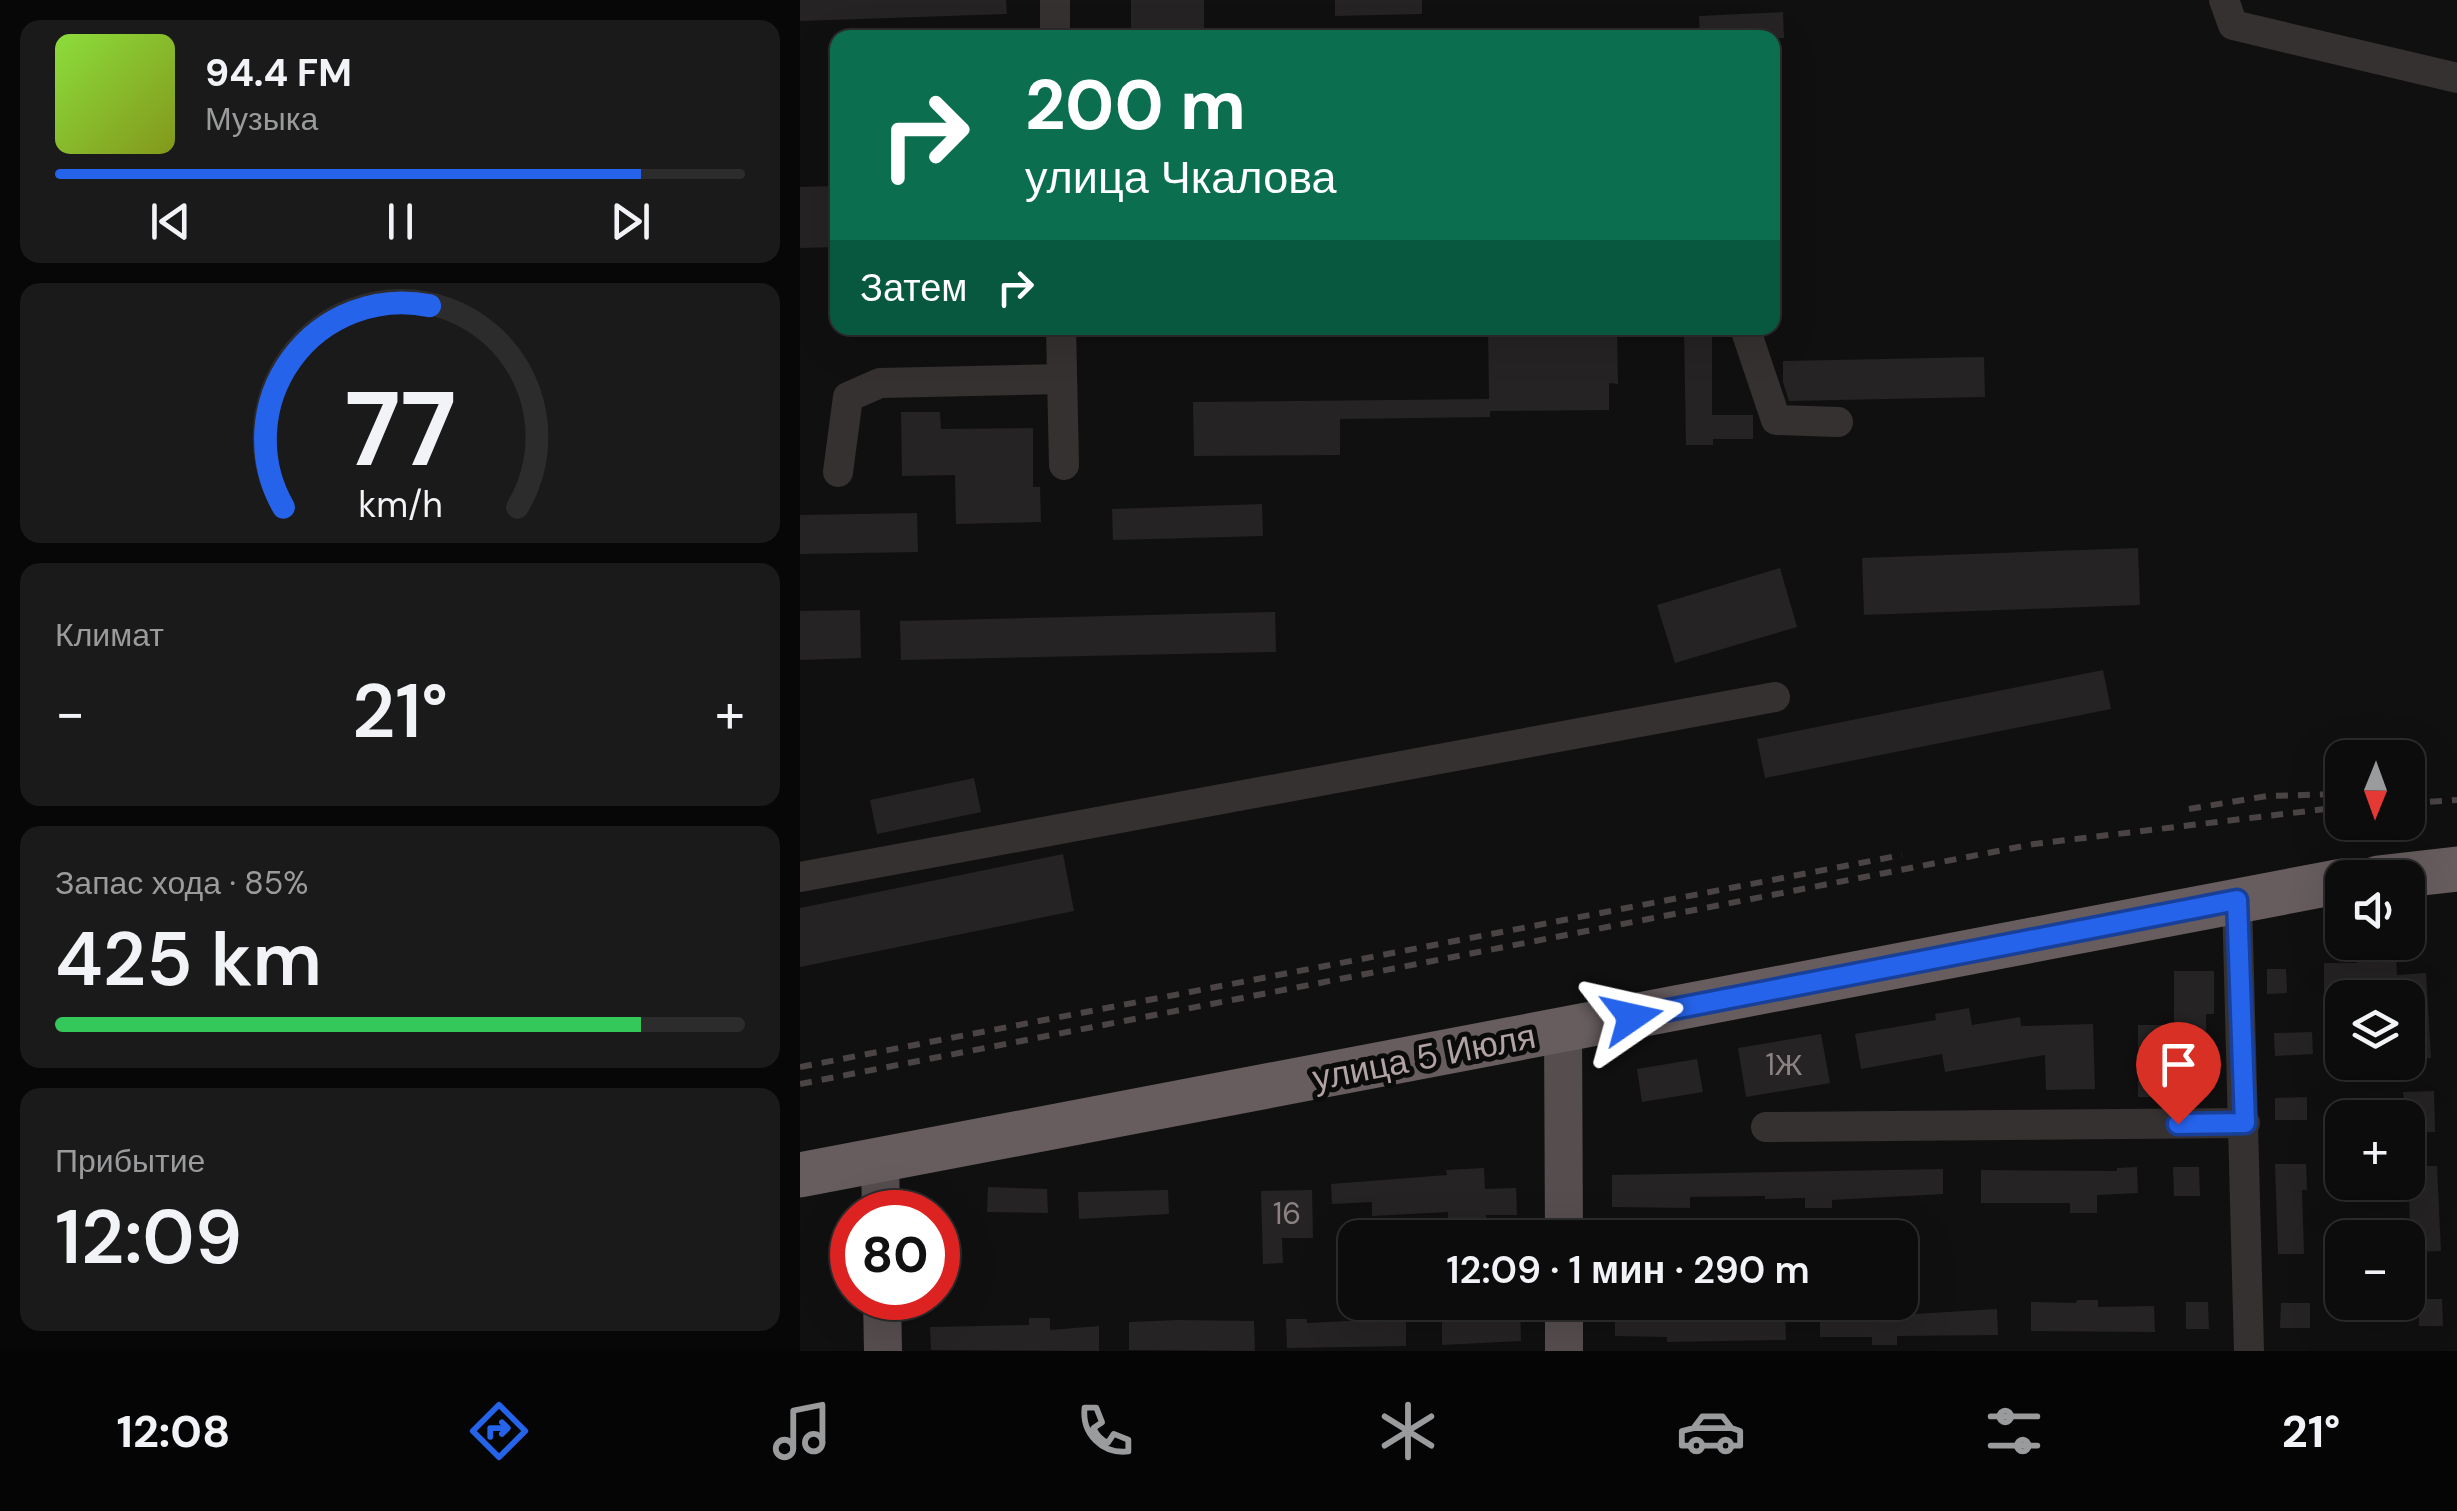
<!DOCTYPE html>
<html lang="ru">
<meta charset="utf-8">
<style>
body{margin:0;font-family:"DM Sans",sans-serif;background:#1b1a1a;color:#f1f3f6;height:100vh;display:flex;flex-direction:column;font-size:38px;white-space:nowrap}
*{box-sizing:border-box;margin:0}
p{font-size:32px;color:#9a9b9d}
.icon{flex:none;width:55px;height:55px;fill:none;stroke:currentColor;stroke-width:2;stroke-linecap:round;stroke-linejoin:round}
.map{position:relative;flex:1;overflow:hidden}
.drawer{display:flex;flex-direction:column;gap:20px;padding:20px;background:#070707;width:800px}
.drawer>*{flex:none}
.guide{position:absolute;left:30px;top:30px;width:950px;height:305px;border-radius:20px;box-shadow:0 10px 40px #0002,0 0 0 2px #2d2c2d;background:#0b6e4f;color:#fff;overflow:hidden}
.needle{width:65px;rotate:181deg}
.buttons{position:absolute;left:1525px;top:740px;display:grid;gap:20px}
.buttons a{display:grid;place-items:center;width:100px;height:100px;border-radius:20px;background:#0d0c0c;box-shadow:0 10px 40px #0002,0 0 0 2px #2d2c2d;font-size:50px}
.speed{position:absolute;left:30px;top:1190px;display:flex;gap:20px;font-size:50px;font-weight:700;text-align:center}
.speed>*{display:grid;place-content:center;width:130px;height:130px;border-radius:50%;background:#0d0c0c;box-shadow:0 10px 40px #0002,0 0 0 2px #2d2c2d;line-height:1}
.speed .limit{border:15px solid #d22;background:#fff;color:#111}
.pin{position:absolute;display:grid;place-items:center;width:85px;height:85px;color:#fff;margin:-102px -42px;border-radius:50% 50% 50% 0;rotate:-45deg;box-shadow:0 0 10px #0007}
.pin .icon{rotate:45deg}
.me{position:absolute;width:110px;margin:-55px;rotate:79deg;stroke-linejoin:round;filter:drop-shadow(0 0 8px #0008)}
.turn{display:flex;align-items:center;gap:35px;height:210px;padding:0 30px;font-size:45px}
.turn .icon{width:130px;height:130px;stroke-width:2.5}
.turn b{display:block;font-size:70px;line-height:85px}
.then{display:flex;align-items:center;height:95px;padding:0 30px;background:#0003;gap:20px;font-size:38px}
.big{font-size:75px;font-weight:600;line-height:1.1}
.drawer .widget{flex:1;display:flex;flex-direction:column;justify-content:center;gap:15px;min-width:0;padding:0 35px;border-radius:20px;background:#1b1a1a}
.drawer .dial{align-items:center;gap:0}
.dial svg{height:260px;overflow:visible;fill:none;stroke:#2d2c2d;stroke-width:7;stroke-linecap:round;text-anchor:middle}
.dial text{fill:#f1f3f6;stroke:none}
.song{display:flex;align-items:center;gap:30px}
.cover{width:120px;height:120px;border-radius:15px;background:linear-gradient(135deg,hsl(90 70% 55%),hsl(70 70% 35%))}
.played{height:10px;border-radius:5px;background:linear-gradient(90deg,#2563eb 85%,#2d2c2d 85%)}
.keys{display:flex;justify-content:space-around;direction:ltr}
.heat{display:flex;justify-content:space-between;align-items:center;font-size:55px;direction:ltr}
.charge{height:15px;border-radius:8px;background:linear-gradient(90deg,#34c759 85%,#2d2c2d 0)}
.trip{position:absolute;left:538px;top:1220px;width:580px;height:100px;border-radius:20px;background:#0d0c0c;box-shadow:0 10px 40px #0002,0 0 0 2px #2d2c2d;font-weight:600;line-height:100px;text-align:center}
.dock{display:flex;height:160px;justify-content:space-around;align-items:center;background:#050505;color:#9a9b9d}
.dock .icon{width:70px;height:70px}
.dock .current{color:#2563eb}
.dock b{font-size:45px;color:#f1f3f6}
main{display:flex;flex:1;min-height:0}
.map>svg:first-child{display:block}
.building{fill:#252323}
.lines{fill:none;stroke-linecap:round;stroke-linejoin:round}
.minor{stroke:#363131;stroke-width:30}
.major{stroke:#554d4e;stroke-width:38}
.highway{stroke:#675d5e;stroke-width:45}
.rail{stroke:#4b4445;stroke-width:6;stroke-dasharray:12 10;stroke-linecap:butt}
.route-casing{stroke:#184099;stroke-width:25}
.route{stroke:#2563eb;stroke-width:18}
.labels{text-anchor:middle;stroke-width:10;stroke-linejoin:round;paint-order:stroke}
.number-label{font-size:30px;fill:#8d8283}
.street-label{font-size:35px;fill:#b1a2a4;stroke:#0c0b0b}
</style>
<main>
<section class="drawer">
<div class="widget">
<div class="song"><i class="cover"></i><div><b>94.4 FM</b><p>Музыка</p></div></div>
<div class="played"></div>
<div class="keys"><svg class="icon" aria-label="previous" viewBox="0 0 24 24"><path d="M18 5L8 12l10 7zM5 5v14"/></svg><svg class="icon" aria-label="pause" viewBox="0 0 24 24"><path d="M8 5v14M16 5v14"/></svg><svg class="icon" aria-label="next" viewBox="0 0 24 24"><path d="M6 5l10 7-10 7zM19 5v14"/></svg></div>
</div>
<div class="widget dial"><svg viewBox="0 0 100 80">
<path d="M14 69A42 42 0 1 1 86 69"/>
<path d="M14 69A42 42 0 0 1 59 7" stroke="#2563eb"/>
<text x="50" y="56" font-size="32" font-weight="700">77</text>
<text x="50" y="72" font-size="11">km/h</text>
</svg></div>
<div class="widget"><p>Климат</p>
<div class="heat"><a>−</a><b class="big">21°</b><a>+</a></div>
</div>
<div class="widget"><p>Запас хода · 85%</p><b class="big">425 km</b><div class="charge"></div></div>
<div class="widget"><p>Прибытие</p><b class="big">12:09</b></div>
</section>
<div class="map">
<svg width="1657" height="1351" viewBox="0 0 1657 1351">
<rect width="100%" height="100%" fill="#111010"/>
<!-- building -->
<g class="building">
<path d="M0 0H206L207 14 0 21Z"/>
<rect x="331" y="0" width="73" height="38"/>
<path d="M535 0H622V14L535 16Z"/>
<path d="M983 12 984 38H900L899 16Z"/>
<path d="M38 186V247L0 248V187Z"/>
<path d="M688 328H817L818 384 809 383V410L690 411V417L540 419V455L394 456 393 402 689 399Z"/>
<path d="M884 328H912V415H953V439H913V445H886Z"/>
<path d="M1184 357 1185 397 989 401 983 382V361Z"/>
<path d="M101 412H140L141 429 233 428V487H240L241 522 156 524 155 475 102 476Z"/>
<path d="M462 504 463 536 313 540 312 509Z"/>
<path d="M117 513 118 552 0 554V515Z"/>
<path d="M1338 548 1340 605 1064 615 1062 558Z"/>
<path d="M980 568 997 627 875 663 857 605Z"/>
<path d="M60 610 61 658 0 660V611Z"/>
<path d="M475 612 476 652 101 660 100 621Z"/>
<path d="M1303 670 1311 709 965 778 957 739Z"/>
<path d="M174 778 181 812 77 834 70 800Z"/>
<path d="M263 854 274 911 0 967V908Z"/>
<path d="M1556 942H1595L1597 975 1626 973 1631 1058 1608 1059V998L1524 994V963H1557Z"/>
<path d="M1467 969H1486L1487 993 1467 994Z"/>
<path d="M1374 971H1414V1014H1406L1407 1097H1338V1025H1374Z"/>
<path d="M1169 1008 1172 1025 1220 1017 1221 1026 1293 1024 1295 1089 1246 1090 1245 1055 1145 1072 1142 1054 1061 1069 1055 1034 1136 1020 1135 1014Z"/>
<path d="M1512 1032 1513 1054 1475 1056 1474 1033Z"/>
<path d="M1021 1034 1030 1083 946 1097 938 1048Z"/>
<path d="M897 1059 903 1092 842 1102 837 1069Z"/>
<path d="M1634 1091 1635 1132 1608 1133 1603 1092Z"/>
<path d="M1507 1097V1120H1475V1098Z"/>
<path d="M1475 1164H1506L1507 1190H1502L1504 1254H1478Z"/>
<path d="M1608 1166H1637L1641 1251 1611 1252Z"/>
<path d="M1337 1167 1338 1193 1297 1195V1213H1270V1203H1181V1170L1317 1171V1168Z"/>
<path d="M1373 1167H1399L1400 1196H1374Z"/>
<path d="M684 1168 685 1189 716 1188 717 1215H686V1220L648 1222V1212L572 1216V1202L532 1204 531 1184 647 1175 646 1170Z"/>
<path d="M1143 1169V1194L1032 1200V1208H1005V1198L965 1199V1196L890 1197V1208L812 1207V1175Z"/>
<path d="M188 1187 247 1189 248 1213 187 1212Z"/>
<path d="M368 1190 369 1214 279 1219 278 1192Z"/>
<path d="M512 1190 513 1238H482L483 1263 463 1264 461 1191Z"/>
<path d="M1619 1299H1642L1643 1326H1619Z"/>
<path d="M1277 1300H1298V1307L1354 1306 1355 1332 1231 1331V1302L1276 1303Z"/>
<path d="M693 1302H720L721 1341 642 1345V1314L693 1313Z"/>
<path d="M1097 1302V1315L1197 1309 1198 1335 1097 1336V1345H1072V1337H1020V1303Z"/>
<path d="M1386 1302H1408L1409 1329H1386Z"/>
<path d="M1481 1303H1510V1328H1480Z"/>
<path d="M815 1306 843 1307V1316L913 1314V1308L985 1310 986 1340 867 1342V1337L815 1336Z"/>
<path d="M229 1318H250V1330L299 1326V1351L131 1350 130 1327 229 1325Z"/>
<path d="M606 1318V1346L487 1348 486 1319H507V1323Z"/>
<path d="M378 1320 454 1321 455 1351 329 1350V1322Z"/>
</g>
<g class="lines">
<!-- minor -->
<g class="minor">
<path d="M255 0V38"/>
<path d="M1424 0 1433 25 1657 78"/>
<path d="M261 328 264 465"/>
<path d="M945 328 976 420 1038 422"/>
<path d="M38 472 48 397 80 383 262 379"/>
<path d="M0 877 975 697"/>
<path d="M1437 900 1449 1351"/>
<path d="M966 1127 1445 1123"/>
</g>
<!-- major -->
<g class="major">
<path d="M763 1030 764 1238"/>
<path d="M80 1161 81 1212"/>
<path d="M82 1298 83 1351"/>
<path d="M764 1302V1351"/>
</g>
<!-- highway -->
<g class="highway">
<path d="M1578 878 1657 869"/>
<path d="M0 1175 1542 881"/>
</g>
<!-- rail -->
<g class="rail">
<path d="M1608 803 1657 800"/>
<path d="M1389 809 1467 796 1538 794"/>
<path d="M0 1067 1102 855"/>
<path d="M0 1084 1234 844 1542 807"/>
</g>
</g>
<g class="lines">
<defs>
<path id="route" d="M832 1017 1437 900 1445 1123 1378 1124"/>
</defs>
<!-- route casing -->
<use href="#route" class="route-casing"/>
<!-- route -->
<use href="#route" class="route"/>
</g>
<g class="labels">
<!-- number labels -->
<g class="number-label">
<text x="984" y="1075">1Ж</text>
<text x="487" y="1224">16</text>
</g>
<!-- street labels -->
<g class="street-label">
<text transform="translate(624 1057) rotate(-11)" y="12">улица 5 Июля</text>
</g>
</g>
</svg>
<div class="buttons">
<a><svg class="needle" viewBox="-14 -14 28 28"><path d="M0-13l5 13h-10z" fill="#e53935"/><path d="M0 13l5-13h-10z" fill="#9a9b9d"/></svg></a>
<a><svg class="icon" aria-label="sound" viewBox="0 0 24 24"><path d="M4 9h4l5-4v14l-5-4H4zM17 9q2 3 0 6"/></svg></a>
<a><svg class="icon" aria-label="layers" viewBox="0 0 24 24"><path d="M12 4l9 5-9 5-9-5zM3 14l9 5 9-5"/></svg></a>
<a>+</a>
<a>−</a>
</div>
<div class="speed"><div class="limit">80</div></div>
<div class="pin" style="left:1378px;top:1124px;background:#d93025"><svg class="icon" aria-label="arrive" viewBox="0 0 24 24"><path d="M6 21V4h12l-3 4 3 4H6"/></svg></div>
<svg class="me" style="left:832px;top:1017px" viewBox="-20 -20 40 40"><path d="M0-17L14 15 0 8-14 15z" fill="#2563eb" stroke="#fff" stroke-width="4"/></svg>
<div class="trip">12:09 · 1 мин · 290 m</div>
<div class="guide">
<div class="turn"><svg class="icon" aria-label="right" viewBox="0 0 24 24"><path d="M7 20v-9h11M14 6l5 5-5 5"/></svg><div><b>200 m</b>улица Чкалова</div></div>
<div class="then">Затем<svg class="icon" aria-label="right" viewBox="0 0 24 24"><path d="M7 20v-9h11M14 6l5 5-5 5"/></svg></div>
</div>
</div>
</main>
<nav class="dock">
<b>12:08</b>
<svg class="icon current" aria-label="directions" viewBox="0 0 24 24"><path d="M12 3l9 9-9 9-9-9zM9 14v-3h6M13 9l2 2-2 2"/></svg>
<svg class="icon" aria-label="music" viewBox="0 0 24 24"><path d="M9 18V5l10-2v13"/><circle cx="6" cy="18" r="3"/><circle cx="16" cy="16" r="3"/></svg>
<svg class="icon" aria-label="phone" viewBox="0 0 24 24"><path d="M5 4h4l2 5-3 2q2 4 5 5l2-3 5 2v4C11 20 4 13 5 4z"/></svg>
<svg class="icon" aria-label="climate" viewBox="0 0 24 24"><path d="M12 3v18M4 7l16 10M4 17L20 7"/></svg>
<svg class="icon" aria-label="car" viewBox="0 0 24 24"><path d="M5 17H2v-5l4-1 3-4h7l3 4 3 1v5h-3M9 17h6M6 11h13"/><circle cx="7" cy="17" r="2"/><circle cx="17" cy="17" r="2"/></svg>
<svg class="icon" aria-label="filters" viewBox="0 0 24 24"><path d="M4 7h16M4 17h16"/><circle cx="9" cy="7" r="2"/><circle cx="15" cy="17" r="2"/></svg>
<b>21°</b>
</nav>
